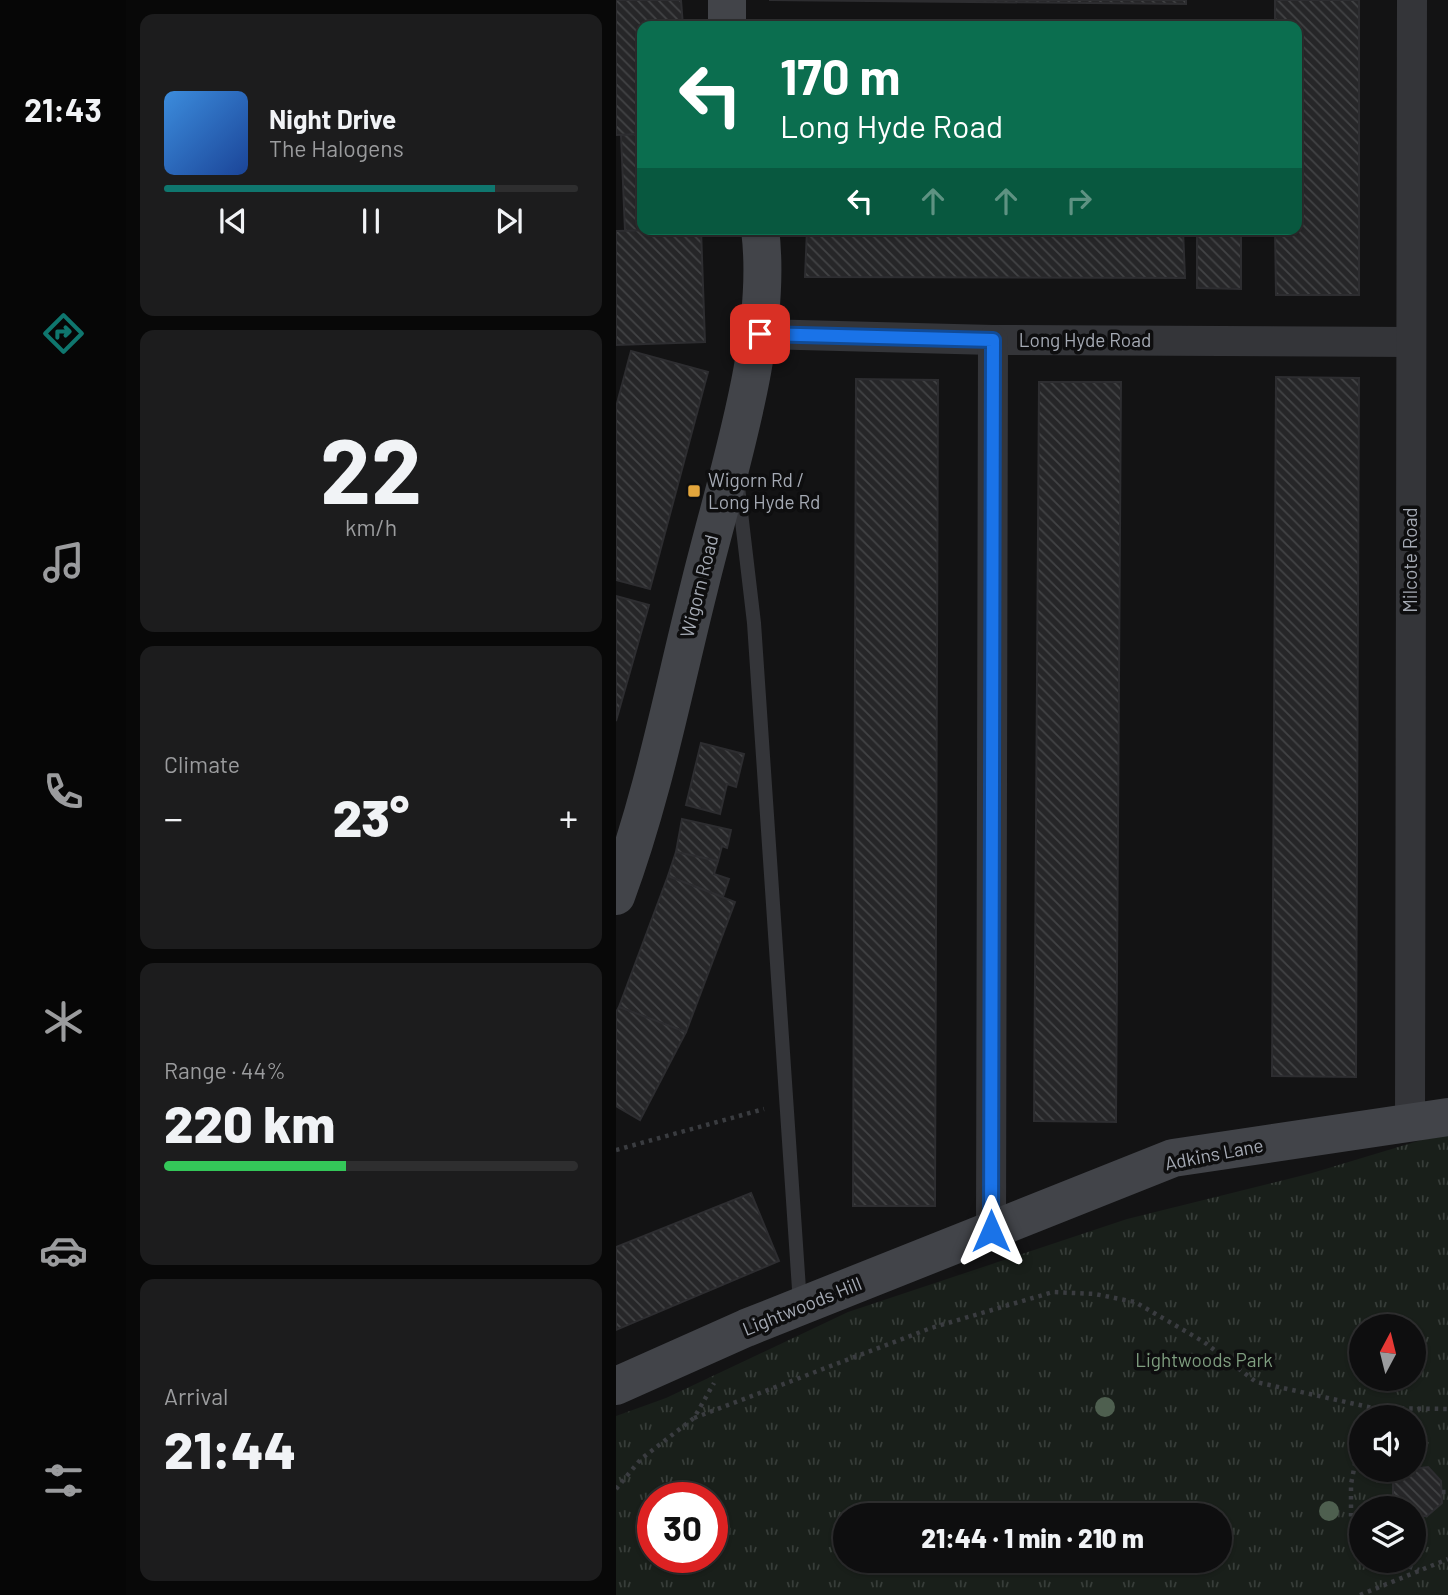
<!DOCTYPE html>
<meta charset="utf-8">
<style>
body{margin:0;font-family:Barlow,sans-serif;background:#1c1c1d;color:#f1f3f6;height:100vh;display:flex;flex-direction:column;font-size:26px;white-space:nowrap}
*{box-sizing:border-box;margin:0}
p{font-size:23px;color:#9b9c9e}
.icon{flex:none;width:38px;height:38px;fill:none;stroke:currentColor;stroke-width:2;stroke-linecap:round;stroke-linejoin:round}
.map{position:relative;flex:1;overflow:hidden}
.sheet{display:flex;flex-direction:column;gap:14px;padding:14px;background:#080808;width:490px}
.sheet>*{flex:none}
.banner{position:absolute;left:21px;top:21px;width:665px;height:214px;border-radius:14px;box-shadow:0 2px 5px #0004,0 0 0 2px #2e2e2f;background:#0b6e4f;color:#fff;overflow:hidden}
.needle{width:46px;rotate:7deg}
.fabs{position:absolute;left:733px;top:1314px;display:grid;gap:14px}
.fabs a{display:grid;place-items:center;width:77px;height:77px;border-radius:50%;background:#0e0e0f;box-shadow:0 2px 5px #0004,0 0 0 2px #2e2e2f;font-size:35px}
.speed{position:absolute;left:21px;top:1482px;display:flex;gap:14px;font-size:35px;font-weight:700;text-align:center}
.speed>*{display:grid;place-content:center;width:91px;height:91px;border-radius:50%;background:#0e0e0f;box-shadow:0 2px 5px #0004,0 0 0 2px #2e2e2f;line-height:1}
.speed .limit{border:10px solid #d22;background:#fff;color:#111}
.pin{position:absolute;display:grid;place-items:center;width:60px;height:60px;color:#fff;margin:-30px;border-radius:14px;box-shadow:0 4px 10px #0006}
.me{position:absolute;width:77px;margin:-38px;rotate:0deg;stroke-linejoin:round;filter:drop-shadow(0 0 5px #0008)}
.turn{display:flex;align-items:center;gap:24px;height:147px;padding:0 28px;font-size:32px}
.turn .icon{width:91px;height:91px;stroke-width:2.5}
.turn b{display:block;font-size:49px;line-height:60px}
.lanes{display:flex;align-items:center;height:66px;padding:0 28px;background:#0003;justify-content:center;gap:35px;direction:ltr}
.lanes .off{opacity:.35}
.big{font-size:52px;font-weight:800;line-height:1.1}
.sheet .tile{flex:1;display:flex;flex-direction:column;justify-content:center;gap:10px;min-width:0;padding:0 24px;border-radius:14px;background:#1c1c1d}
.sheet .dial{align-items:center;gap:0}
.dial b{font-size:91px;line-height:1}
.song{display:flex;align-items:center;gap:21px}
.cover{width:84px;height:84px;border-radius:10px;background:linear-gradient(135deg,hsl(210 70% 55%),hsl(220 70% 35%))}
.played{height:7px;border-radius:4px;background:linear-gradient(90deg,#0f766e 80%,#2e2e2f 80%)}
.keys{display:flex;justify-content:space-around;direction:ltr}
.heat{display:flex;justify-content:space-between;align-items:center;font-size:38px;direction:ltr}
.charge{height:10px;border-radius:5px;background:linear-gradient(90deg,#34c759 44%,#2e2e2f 0)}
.trip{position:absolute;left:217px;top:1503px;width:399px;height:70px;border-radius:35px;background:#0e0e0f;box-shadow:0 2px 5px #0004,0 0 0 2px #2e2e2f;font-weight:800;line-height:70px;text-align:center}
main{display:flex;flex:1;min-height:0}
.dock{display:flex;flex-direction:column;width:126px;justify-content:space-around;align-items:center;background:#060606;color:#9b9c9e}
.dock .icon{width:49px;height:49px}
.dock .active{color:#0f766e}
.dock b{font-size:32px;color:#f1f3f6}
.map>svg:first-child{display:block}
.park{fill:url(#park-tufts);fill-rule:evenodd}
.building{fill:url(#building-back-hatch);stroke:#2d2d30;stroke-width:2}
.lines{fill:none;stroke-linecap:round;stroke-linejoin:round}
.path{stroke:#3a3c40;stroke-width:4.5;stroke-dasharray:3.5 5;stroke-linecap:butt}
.lane{stroke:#343539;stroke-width:14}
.street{stroke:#343539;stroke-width:30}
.secondary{stroke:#424449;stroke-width:38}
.tree{fill:#4e5f4f}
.route-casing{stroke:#114b97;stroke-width:18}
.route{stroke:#1a73e8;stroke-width:12}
.poi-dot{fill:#e3a63c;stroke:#0e0e0f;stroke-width:2.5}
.labels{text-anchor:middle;stroke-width:7;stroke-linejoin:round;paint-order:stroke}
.street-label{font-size:19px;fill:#a5aab4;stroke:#0e0e0f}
.poi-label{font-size:19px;fill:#a5aab4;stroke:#0e0e0f;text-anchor:start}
.park-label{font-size:19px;fill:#7e9d7f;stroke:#0e0e0f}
</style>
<main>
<nav class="dock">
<b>21:43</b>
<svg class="icon active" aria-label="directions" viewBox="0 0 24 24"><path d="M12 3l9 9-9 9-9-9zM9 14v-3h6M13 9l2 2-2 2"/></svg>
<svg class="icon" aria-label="music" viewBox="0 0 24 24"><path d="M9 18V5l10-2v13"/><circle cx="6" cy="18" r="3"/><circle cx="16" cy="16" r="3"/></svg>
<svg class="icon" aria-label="phone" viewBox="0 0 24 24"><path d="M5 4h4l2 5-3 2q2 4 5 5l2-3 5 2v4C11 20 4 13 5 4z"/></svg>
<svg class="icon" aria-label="climate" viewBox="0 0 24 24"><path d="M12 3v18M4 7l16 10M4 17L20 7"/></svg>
<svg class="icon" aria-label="car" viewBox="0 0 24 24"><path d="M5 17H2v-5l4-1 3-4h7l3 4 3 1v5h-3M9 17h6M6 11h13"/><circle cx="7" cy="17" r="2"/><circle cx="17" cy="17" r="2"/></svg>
<svg class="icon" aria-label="filters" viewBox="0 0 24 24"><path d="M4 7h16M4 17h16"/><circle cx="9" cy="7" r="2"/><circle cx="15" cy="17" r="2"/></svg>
</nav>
<section class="sheet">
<div class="tile">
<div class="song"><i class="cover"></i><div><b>Night Drive</b><p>The Halogens</p></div></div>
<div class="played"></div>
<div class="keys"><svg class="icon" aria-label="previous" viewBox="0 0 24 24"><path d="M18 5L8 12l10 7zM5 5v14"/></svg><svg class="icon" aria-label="pause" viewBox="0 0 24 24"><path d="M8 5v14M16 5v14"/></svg><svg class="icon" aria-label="next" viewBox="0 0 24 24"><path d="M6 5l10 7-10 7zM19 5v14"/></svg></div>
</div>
<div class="tile dial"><b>22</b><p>km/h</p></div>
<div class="tile"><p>Climate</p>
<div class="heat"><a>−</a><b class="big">23°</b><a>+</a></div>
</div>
<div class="tile"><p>Range · 44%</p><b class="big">220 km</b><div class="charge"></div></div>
<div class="tile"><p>Arrival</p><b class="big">21:44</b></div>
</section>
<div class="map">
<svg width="832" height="1595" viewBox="0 0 832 1595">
<defs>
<pattern id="park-tufts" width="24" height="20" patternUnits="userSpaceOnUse" patternTransform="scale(1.75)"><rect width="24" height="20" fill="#191f1a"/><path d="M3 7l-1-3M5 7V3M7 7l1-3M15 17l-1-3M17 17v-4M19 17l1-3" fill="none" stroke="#373d39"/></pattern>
<pattern id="building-back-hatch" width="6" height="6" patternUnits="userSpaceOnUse" patternTransform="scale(1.75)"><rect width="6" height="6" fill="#262628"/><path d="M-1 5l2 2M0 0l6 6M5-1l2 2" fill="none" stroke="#424345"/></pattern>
</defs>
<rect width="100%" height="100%" fill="#131314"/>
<!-- park -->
<path class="park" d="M832 1132V1595H0V1416L50 1398 232 1312 511 1219 696 1173ZM746 1326H798V1379H746ZM746 1418H798V1470H746ZM37 1498H96V1558H37ZM746 1508H798V1561H746ZM229 1516H604V1561H229Z"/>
<!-- building -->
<g class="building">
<path d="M0 0H65L67 26H26V134L0 135Z"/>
<path d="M153 0H570V4Z"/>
<path d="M659 0H743V295H660L659 229H681V26H659Z"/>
<path d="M590 20 615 21V26H590Z"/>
<path d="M26 134V229H58L9 231 5 135Z"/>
<path d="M85 229 89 342 0 345V231Z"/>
<path d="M191 229H567L569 278 189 277Z"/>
<path d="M581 234H625V289L581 288Z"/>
<path d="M15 351 92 372 34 589 0 580V407Z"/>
<path d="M660 377 743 378 740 1077 656 1076Z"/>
<path d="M240 379 322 380 319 1206H237Z"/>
<path d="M423 382H505L500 1122 418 1121Z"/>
<path d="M0 596 33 605 0 721Z"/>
<path d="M85 743 128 754 120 787 111 784 104 814 70 805Z"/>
<path d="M66 819 115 830 111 848 106 846 102 861 60 852Z"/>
<path d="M60 852 102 861 98 874 113 879 107 897 52 876Z"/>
<path d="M52 876 119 902 70 1032 3 1007Z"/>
<path d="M3 1007 70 1032 24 1120 0 1106V1012Z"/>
<path d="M135 1193 163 1261 0 1330V1247Z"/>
<path d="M812 1467 825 1481 826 1503 811 1516H798V1508H783L777 1503V1481L788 1470Z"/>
</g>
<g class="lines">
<!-- path -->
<g class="path">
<path d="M0 1150 148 1109"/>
<path d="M78 1418 315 1328 437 1292 479 1294 519 1302 588 1342 640 1382 757 1408 832 1409"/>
<path d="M752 1418 757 1408"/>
<path d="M746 1429 735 1484V1517L746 1533"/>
<path d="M0 1489 25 1459 78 1418 98 1383"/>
<path d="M826 1492H832"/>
<path d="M777 1561 803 1570"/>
<path d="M744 1595 832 1559"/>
</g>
<!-- lane -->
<path class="lane" d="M122 487 138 623 184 1304"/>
<!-- street -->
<g class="street">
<path d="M144 334 377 340 794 342"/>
<path d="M794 1121 796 0"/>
<path d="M375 1231 377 340"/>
</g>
<!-- secondary -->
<g class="secondary">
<path d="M111 0V26"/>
<path d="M0 896C37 797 57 691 83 588 109 480 158 339 144 229"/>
<path d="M0 1386 130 1328 557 1158 832 1117"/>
</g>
</g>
<!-- trees -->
<g class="tree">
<circle cx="489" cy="1407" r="10"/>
<circle cx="713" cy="1511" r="10"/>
</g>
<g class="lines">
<defs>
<path id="route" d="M144 334 377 340 375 1231"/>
</defs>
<!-- route casing -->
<use href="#route" class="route-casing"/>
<!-- route -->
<use href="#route" class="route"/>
</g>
<!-- markers -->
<rect class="poi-dot" x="71" y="484" width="14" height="14" rx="3.5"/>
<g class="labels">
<!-- street labels -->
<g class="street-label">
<text x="469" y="347">Long Hyde Road</text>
<text transform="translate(794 560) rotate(-90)" y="7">Milcote Road</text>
<text transform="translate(83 586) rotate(-76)" y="7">Wigorn Road</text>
<text transform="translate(598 1154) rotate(-11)" y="7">Adkins Lane</text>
<text transform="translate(186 1306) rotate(-22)" y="7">Lightwoods Hill</text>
</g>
<!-- poi labels -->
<g class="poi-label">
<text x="92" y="487">Wigorn Rd /<tspan x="92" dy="22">Long Hyde Rd</tspan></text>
</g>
<!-- park labels -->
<g class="park-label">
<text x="588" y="1367">Lightwoods Park</text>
</g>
</g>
</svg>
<div class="fabs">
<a><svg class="needle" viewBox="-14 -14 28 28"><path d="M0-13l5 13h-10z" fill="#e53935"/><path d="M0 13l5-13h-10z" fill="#9b9c9e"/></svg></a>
<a><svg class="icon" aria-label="sound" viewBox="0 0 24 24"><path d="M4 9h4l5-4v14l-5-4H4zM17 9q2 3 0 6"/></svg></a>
<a><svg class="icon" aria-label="layers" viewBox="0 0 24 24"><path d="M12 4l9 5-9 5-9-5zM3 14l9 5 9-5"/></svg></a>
</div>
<div class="speed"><div class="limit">30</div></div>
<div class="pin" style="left:144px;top:334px;background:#d93025"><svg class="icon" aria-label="arrive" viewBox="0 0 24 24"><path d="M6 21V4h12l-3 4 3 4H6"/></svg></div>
<svg class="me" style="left:375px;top:1231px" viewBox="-20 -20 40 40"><path d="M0-17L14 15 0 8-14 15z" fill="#1a73e8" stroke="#fff" stroke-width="4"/></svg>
<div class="trip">21:44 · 1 min · 210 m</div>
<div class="banner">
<div class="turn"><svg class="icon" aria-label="left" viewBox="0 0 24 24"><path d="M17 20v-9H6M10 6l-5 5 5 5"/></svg><div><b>170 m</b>Long Hyde Road</div></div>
<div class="lanes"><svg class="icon" aria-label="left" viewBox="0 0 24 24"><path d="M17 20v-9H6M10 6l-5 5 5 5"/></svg><svg class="icon off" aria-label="ahead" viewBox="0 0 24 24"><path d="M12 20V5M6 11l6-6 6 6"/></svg><svg class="icon off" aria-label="ahead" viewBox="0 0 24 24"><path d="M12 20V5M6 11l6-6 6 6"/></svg><svg class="icon off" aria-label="right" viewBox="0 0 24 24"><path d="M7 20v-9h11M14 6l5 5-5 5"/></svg></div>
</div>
</div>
</main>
